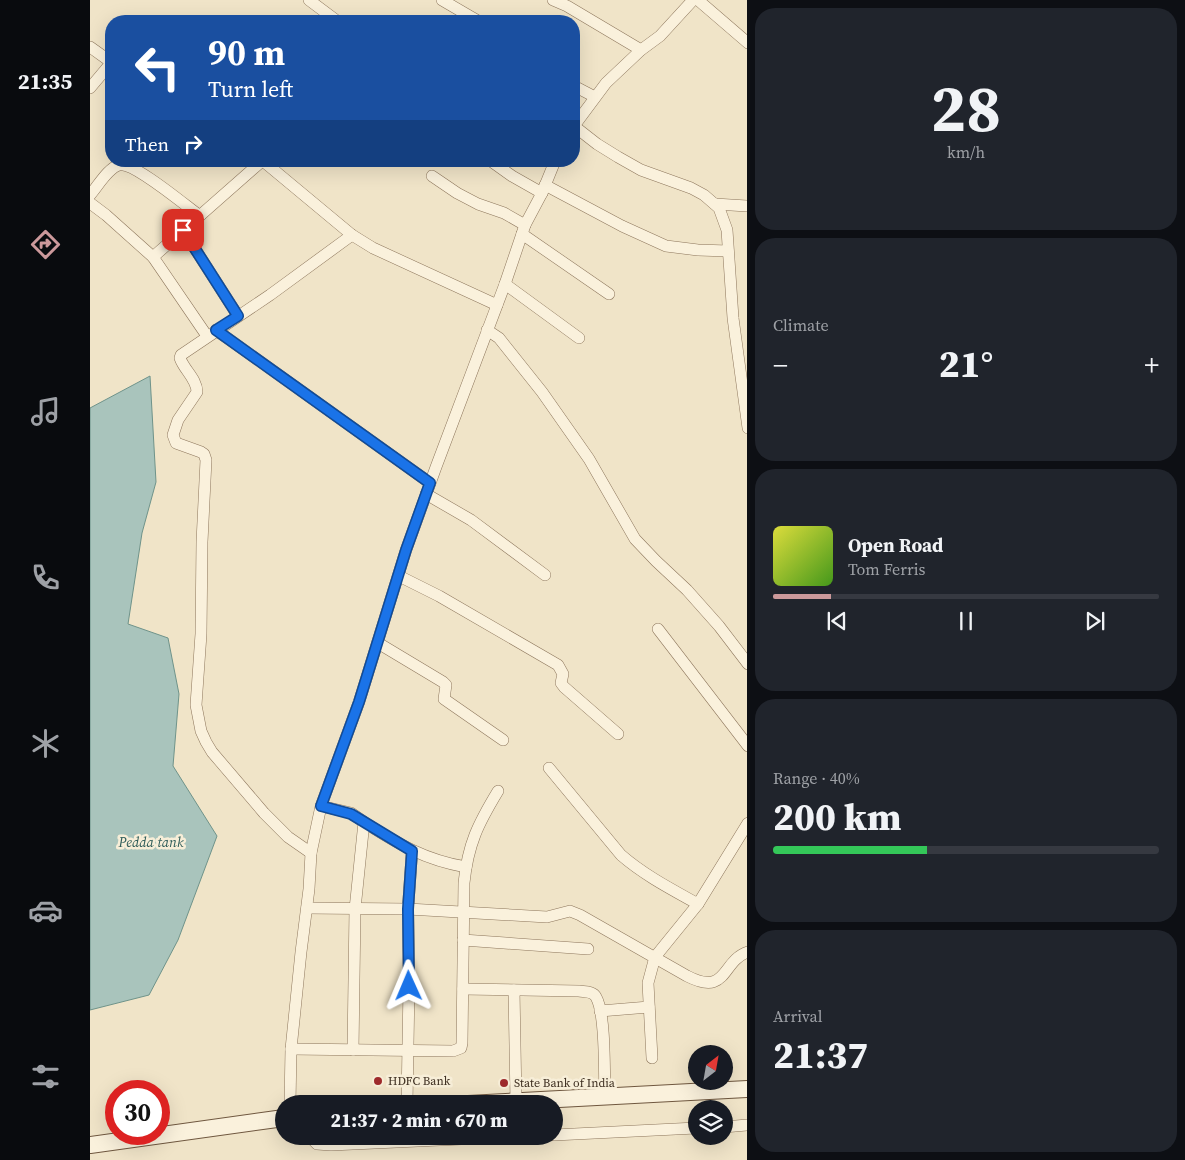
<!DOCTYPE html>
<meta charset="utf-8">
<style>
body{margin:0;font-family:"Source Serif 4",serif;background:#20242c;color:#f1f3f6;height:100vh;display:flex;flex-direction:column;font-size:19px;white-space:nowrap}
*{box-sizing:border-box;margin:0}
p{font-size:16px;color:#9ea1a6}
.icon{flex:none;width:28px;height:28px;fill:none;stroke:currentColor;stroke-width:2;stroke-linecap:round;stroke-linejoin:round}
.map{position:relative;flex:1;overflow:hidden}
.details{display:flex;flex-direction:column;gap:8px;padding:8px;background:#0d0f14;width:438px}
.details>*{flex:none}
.hud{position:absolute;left:15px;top:15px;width:475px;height:152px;border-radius:20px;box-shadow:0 5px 20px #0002;background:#1a4fa0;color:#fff;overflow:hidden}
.needle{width:32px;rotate:31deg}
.controls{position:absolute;left:598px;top:1045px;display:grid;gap:10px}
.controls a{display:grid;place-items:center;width:45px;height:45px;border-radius:50%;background:#171b24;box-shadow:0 5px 20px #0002;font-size:25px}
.speed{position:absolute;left:15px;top:1080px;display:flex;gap:10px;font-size:25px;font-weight:700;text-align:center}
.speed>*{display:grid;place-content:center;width:65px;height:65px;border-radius:50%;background:#171b24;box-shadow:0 5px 20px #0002;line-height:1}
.speed .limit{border:8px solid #d22;background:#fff;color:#111}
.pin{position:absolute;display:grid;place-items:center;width:42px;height:42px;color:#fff;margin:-21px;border-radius:10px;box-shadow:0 2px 8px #0006}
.me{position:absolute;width:55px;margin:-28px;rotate:359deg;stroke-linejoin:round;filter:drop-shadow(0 0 4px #0008)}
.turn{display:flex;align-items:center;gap:18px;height:105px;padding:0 20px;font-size:22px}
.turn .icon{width:65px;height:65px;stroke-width:2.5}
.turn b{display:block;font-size:35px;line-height:42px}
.then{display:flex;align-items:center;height:48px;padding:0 20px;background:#0003;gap:10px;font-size:19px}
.big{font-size:38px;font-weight:800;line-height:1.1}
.details .widget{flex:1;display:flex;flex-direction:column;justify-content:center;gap:8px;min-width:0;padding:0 18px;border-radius:20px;background:#20242c}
.details .dial{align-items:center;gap:0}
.dial b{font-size:65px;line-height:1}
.song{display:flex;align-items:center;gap:15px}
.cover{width:60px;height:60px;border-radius:8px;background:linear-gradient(135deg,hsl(60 70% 55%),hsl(100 70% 35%))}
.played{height:5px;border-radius:2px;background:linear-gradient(90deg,#cc999b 15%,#363941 15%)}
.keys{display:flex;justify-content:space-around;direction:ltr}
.heat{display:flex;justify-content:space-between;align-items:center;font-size:28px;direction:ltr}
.charge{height:8px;border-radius:4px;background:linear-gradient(90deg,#34c759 40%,#363941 0)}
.trip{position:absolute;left:185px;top:1095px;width:288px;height:50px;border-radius:25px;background:#171b24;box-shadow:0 5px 20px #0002;font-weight:800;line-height:50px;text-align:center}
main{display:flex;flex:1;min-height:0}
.tabs{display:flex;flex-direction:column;width:90px;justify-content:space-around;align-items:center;background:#090b0e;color:#9ea1a6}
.tabs .icon{width:35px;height:35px}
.tabs .active{color:#cc999b}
.tabs b{font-size:22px;color:#f1f3f6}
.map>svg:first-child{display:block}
.water{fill:#a9c4bc;stroke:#6f938a}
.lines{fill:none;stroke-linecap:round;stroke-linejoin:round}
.street-casing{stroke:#8d765c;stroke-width:12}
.secondary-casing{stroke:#6f573f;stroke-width:18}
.street{stroke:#faf1dc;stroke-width:11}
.secondary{stroke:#faf1dc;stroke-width:16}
.route-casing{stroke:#114b97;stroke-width:12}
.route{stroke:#1a73e8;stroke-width:9}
.poi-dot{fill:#9e2a2b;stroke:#f7eed8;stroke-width:2}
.labels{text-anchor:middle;stroke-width:5;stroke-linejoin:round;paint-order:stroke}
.poi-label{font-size:12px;fill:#3d2e20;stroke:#f7eed8;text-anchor:start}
.water-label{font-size:14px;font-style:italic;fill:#2f5d5a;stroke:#f7eed8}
</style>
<main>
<nav class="tabs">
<b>21:35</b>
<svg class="icon active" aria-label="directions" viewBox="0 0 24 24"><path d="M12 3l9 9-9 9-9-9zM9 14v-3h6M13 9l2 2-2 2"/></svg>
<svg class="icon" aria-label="music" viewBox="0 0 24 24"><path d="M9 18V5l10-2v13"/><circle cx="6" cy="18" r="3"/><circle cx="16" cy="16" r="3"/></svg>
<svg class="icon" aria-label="phone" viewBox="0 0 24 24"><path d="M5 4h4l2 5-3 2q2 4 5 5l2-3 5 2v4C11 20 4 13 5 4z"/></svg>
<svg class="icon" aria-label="climate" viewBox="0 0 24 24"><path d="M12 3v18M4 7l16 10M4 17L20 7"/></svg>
<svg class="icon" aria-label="car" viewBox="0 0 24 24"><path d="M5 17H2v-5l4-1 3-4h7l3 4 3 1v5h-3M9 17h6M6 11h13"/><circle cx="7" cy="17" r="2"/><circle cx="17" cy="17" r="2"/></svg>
<svg class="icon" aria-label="filters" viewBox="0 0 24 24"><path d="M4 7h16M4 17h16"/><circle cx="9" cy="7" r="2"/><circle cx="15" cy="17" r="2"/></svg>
</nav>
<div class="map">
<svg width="658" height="1160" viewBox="0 0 658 1160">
<rect width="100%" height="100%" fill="#f0e4c8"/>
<!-- water -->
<path class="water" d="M60 376 66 482 52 533 38 624 78 638 89 694 83 766 127 836 88 940 59 995 0 1010V408Z"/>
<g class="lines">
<defs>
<g id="street">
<path d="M219 0 247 21"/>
<path d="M352 0 388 21"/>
<path d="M463 0 477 6 551 50"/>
<path d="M608 0 658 43"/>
<path d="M0 47 21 62"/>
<path d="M484 86 505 97"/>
<path d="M0 88 21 63"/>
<path d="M484 126 507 144 528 157 551 170 601 188 614 195 629 208 637 230 643 318 658 428"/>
<path d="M484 126 516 83 551 50 570 36 603 0"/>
<path d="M173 161 262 235 283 248 407 305"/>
<path d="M401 161 422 176 452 193"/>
<path d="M342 176 367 193 388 204 414 213 435 225"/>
<path d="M455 185 532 226 576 246 608 250 638 251"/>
<path d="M0 195C8 186 18 168 29 165 43 161 96 206 110 216"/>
<path d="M0 203 16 215 63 257 117 336"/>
<path d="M625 204 658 206"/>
<path d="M93 230 148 316"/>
<path d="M432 234 519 294"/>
<path d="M63 257 172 161"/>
<path d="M415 284 489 338"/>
<path d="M126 330 340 483"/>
<path d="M397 330 409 338 452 392 499 459 545 539 566 561 597 590 629 626 658 664"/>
<path d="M336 494 381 520 455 575"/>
<path d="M309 576 349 596 468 665 473 674 471 683 474 687 528 734"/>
<path d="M568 629 658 746"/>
<path d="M288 643 353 682 356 685 354 699 413 740"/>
<path d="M459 768 531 855C554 875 581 889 608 904"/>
<path d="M231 806 261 813 274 822 265 909 263 1050"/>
<path d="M274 822C308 844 335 860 376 867"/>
<path d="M221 853 198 837 174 813 122 752 116 742 111 731 106 705 111 634 112 542 116 460 114 454 111 452 86 443 83 435 88 420 107 392C107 379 94 370 90 358L91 355 180 295 262 235"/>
<path d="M217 908 318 909 457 917 480 911 490 915 597 976C638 997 631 961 658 952"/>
<path d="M373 940 498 949"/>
<path d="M373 989 489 991C495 992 503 991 506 997 516 1014 514 1076 515 1098"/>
<path d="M424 990 426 1101"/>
<path d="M510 1011 559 1007"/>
<path d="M201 1049 363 1051 371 1048 372 1043 374 883C378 844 388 824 408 791"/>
<path d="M562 1058 558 983 565 957 608 904 658 823"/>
<path d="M200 1104 201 1049 211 952 219 889 221 853 231 806 269 702 316 550 346 467 415 284 435 225 452 193 465 161"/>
<path d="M317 1104 319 986 318 909 322 851"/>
<path d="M634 1127 658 1125"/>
<path d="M464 1135 606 1128"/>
<path d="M219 1136 227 1144 241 1145 434 1136"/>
</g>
<g id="secondary">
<path d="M378 1104 658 1089"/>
<path d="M0 1145 194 1118"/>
</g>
</defs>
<!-- street casing -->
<use href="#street" class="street-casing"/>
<!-- secondary casing -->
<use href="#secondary" class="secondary-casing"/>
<!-- street -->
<use href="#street" class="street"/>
<!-- secondary -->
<use href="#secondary" class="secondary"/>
</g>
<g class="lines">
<defs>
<path id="route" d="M93 230 148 316 126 330 340 483 316 550 269 702 231 806 261 814 322 851 318 909 319 986"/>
</defs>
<!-- route casing -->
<use href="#route" class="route-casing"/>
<!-- route -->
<use href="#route" class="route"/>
</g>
<!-- markers -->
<g class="poi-dot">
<circle cx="288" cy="1081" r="5"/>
<circle cx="414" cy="1083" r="5"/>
</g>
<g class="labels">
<!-- poi labels -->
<g class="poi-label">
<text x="298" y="1085">HDFC Bank</text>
<text x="424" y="1087">State Bank of India</text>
</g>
<!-- water labels -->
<g class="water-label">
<text x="61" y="847">Pedda tank</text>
</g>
</g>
</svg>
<div class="controls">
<a><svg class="needle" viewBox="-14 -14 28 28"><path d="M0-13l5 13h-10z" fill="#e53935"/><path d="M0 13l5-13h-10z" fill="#9ea1a6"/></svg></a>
<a><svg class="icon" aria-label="layers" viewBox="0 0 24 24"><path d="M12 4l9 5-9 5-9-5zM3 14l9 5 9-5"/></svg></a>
</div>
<div class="speed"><div class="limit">30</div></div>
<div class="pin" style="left:93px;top:230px;background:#d93025"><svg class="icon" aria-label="arrive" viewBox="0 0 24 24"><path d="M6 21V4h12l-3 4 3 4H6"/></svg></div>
<svg class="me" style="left:319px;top:986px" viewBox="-20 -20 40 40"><path d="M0-17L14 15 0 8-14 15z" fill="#1a73e8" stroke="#fff" stroke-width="4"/></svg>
<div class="trip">21:37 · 2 min · 670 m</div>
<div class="hud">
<div class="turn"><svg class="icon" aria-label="left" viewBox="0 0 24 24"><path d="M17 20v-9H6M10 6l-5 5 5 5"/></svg><div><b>90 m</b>Turn left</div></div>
<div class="then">Then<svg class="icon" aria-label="right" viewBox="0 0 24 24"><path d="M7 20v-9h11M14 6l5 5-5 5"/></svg></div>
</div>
</div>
<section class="details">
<div class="widget dial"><b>28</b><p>km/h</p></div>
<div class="widget"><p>Climate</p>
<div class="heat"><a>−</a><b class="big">21°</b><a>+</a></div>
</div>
<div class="widget">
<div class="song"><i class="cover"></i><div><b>Open Road</b><p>Tom Ferris</p></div></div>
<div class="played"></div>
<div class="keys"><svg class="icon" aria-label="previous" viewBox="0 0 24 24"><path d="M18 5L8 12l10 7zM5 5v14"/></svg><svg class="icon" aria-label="pause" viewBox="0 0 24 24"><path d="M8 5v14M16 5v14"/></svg><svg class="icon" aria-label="next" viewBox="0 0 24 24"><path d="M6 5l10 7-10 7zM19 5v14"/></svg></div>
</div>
<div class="widget"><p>Range · 40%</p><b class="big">200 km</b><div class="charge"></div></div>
<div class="widget"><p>Arrival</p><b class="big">21:37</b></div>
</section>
</main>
